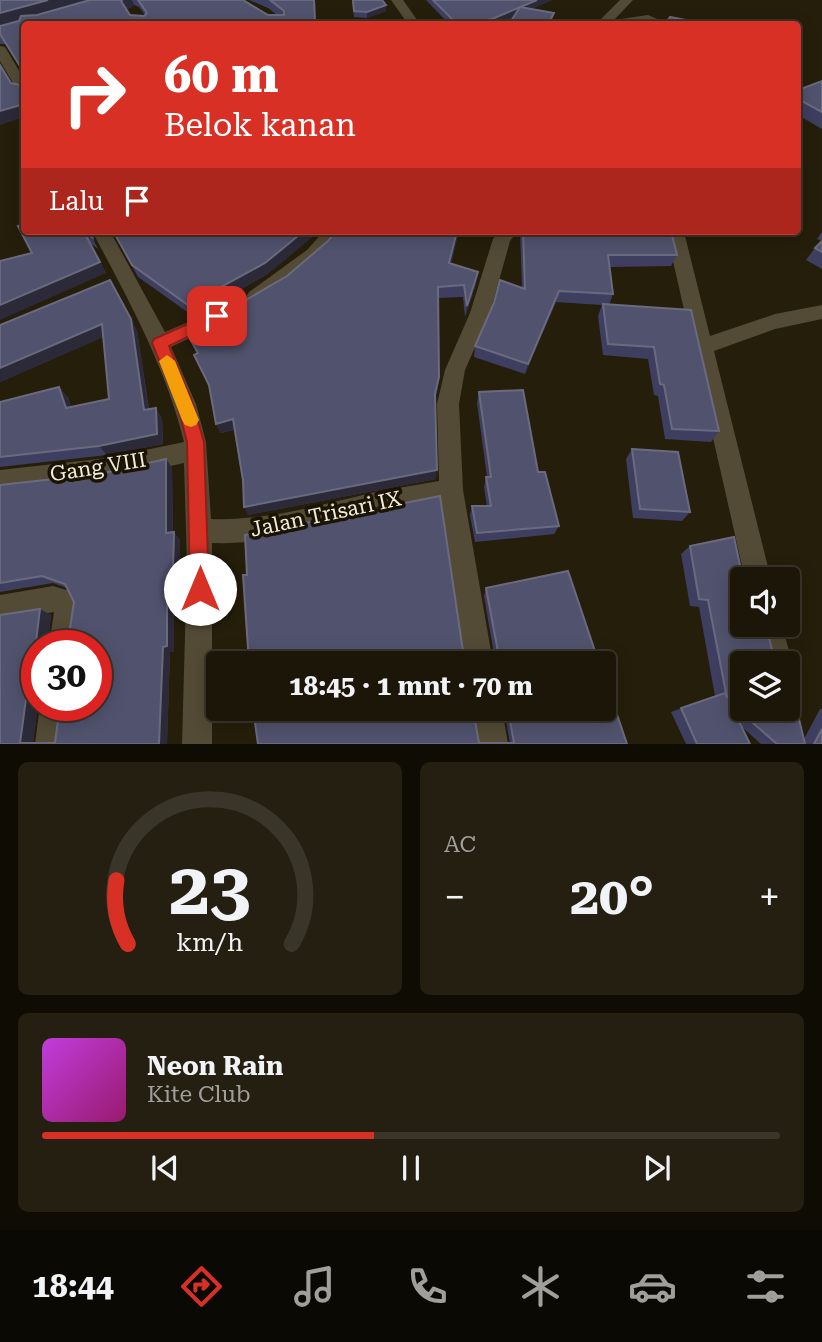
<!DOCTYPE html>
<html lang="id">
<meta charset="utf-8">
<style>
body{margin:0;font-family:"Roboto Serif",serif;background:#251f12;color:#f1f3f6;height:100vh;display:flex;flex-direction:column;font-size:26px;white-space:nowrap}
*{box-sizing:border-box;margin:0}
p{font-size:23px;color:#a09f9c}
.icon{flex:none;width:38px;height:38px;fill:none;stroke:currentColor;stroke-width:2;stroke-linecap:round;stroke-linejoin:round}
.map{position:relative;height:744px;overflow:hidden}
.sheet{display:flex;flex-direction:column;gap:18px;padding:18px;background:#0f0c04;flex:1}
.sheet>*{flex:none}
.guide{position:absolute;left:21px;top:21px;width:780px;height:214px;border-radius:7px;box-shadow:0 4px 18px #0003,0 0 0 2px #3a3529;background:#d93025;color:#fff;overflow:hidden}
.tools{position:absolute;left:730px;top:567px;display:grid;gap:14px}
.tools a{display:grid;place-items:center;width:70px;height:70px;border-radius:7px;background:#1c1608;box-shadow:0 4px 18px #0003,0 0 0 2px #3a3529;font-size:35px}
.speed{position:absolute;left:21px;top:630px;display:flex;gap:14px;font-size:35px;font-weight:700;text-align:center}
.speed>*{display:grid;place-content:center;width:91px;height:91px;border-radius:50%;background:#1c1608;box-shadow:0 4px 18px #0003,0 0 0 2px #3a3529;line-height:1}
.speed .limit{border:10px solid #d22;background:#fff;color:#111}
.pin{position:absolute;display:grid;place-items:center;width:60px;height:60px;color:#fff;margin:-30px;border-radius:14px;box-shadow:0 4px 10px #0006}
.me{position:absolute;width:77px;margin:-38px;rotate:0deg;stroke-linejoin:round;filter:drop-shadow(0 0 5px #0008)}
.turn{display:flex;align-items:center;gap:24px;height:147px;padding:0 28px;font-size:32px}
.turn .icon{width:91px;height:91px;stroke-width:2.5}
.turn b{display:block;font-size:49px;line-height:60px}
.then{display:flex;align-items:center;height:66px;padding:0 28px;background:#0003;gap:14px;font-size:26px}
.big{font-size:52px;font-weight:700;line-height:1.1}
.sheet .tile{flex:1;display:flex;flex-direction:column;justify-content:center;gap:10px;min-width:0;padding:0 24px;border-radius:10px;background:#251f12}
.sheet .dial{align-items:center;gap:0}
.dial svg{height:182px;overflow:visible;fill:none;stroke:#3a3529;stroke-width:7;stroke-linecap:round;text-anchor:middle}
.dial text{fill:#f1f3f6;stroke:none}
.song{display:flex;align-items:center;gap:21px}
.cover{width:84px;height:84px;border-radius:10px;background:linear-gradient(135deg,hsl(290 70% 55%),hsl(320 70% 35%))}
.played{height:7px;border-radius:4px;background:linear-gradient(90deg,#d93025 45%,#3a3529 45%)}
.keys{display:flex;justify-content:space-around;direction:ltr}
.heat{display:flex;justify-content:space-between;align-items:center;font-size:38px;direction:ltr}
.sheet .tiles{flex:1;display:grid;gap:18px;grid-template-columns:1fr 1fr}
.tile:last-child{grid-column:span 2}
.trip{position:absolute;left:206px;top:651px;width:410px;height:70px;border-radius:7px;background:#1c1608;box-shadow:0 4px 18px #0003,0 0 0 2px #3a3529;font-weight:700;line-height:70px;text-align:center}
.tabs{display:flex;height:112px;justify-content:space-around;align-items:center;background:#0b0903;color:#a09f9c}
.tabs .icon{width:49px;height:49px}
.tabs .active{color:#d93025}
.tabs b{font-size:32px;color:#f1f3f6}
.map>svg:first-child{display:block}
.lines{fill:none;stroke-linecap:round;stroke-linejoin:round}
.minor{fill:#534b36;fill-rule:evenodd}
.wall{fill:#3e3f60;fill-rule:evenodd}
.shaded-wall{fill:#2c2a38}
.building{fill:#51526d;stroke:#6a6a7f;stroke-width:2;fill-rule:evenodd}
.route{fill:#d93025;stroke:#8d1f18;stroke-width:2}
.slow{fill:#f59e0b}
.labels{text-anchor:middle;stroke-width:7;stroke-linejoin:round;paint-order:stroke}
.street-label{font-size:21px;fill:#f0ecdf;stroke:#1b1403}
</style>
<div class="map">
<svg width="822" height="744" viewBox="0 0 822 744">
<rect width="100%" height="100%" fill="#251e0a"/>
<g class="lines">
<!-- minor -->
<g class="minor">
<path d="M391 0H403L420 24H408Z"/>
<path d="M620 0H633L614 20 648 15 669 24H596Z"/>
<path d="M362 19 366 20 367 24H339L345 20Z"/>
<path d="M0 46 5 47 24 79V94L19 93 0 61Z"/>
<path d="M92 231H110L165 332 212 312 219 314 222 319 219 324 171 347 196 404 206 442 211 519C268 521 320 505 375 492 396 488 418 485 439 481L437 404 445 370 470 313 493 239 499 231H518L510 241 490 313 465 370 459 404 463 490 493 663H465L441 503C420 507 398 510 377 514 320 527 271 545 212 543V744H182L187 563 184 463 107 480 0 492V470L107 458 184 442C166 367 128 299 92 231Z"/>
<path d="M324 231H343C331 249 269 308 249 302L246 297 249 292 307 250Z"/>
<path d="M661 231H681L685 236 710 336 775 314 822 305V319L775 329 714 351 771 579H745L668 239Z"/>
<path d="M53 586 73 592 81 608 77 646H49L54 612 0 621V595Z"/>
<path d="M756 625H782L791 658 788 666V663H765Z"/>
<path d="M40 705H70L65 744H35Z"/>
<path d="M472 709H502L508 744H478Z"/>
</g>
</g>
<!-- wall -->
<g class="wall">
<path d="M0 0H243L268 15H277L268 8 249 0H315L316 24H24V117L11 83 20 85V68L6 44H0V26L19 21 20 20 0 25ZM134 5 139 7 145 15H130L127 10Z"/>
<path d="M352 0 386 5V11L367 18 354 17Z"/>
<path d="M426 0H552L531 9 554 13 552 24H510L514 17 497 24H449Z"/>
<path d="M822 81V129L798 115V90Z"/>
<path d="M24 224 90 232 98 249 90 243 106 273 32 253Z"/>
<path d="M113 231 268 274 193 316 138 277Z"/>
<path d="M336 231H459L451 263 476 284 465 317 463 297 438 298V387L435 401 436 479 248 515 234 430 221 433 216 424 209 387 194 355 197 354 185 330 239 304 287 276 328 241Z"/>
<path d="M520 231H671L677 255 671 266 610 267 613 294 609 305 691 310 719 431 711 442 665 439 658 396 654 395 648 359 603 355 598 316 602 305 556 302 525 374 474 357 475 346 522 288Z"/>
<path d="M822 232V241L817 239Z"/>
<path d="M822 241V269L806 260 815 248Z"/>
<path d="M0 325 137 330 149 409 162 418 163 444 107 455 0 467V402L68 397 71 407 109 399 103 337 0 382Z"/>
<path d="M479 392 538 472 559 526 554 534 475 542 470 515 472 506H487L484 487 486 477H487L477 403Z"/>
<path d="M632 449 690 512 682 521 633 518 626 459Z"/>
<path d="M166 459 172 468 173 532 180 540V572L184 577 183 611 174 613V651L170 652 167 744H0V615L40 609 51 615 48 642H68L74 602 67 588 53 583 0 592V485L99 474ZM37 646H96V705H60L55 743H33L38 705H37Z"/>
<path d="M690 546 742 625 774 658 804 739 820 709H822V744H761L742 727 750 744H686L671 712 715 696 699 607 690 606 681 554Z"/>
<path d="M247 575 464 658 495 660 484 596 486 588 599 663H249Z"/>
<path d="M504 709H604L627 744H258L510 743Z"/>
</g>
<!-- shaded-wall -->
<g class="shaded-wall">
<path d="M48 0H93L0 25V13Z"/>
<path d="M122 0H132L134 5 124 12 121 1Z"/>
<path d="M537 0H552L497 24H468Z"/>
<path d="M386 5V11L367 18V12Z"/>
<path d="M554 13 552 24H548Z"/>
<path d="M24 104V117L0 125V111Z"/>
<path d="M304 231H320L268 274 193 316 188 305Z"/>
<path d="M457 231H459L449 274V263Z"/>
<path d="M84 232 106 273 0 320V305Z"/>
<path d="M478 272 476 284 465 317 467 306Z"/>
<path d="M110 280 137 330 150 420 144 410Z"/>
<path d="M559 291 556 302 525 374 528 364Z"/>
<path d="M102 324 108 335 0 382V368Z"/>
<path d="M439 377 438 387 434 404 435 394Z"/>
<path d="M59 387 68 397 75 418 66 408Z"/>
<path d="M156 408 162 418 163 444 107 455 99 446Z"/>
<path d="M233 419 237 429 221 433 216 424Z"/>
<path d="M166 459 172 468 173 541 166 533Z"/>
<path d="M437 470 436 479 248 515 244 507Z"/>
<path d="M174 532 180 540V572L184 577 183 611 174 613V651L170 652 167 744H159L163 647 167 606 173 570Z"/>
<path d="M40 609 51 615 47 646 36 642Z"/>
<path d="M26 699 37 703V705H38L33 744 20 743Z"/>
</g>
<!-- building -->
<g class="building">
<path d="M0 0H48L0 13Z"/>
<path d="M90 0H122L121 1 130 15 144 16 147 13 138 0H243L268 15H284V11L270 0H314L315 24H24V104L0 111V65L11 83 20 85V66L0 34V26L19 21 21 16 37 15Z"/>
<path d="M353 0H382L386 5 367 12 354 11Z"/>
<path d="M433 0H537L492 19 468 24H457Z"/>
<path d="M520 7 554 13 548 24H509Z"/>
<path d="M670 17 696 22 694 24H665Z"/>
<path d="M822 81V112L798 99V90Z"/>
<path d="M24 224V231H89L92 237 84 232 100 262 0 305V261L32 253 18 226Z"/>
<path d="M113 231H304L265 263 188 305 132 265Z"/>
<path d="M336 231H457L449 263 478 272 467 306 464 285 438 287 439 377 435 394 437 470 244 507 243 480 233 419 216 424 209 385 194 355 198 353 185 330 239 304 287 276 328 241Z"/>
<path d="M523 231H671L677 255H608L613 294 559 291 528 364 475 346 494 303 500 280 525 289Z"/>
<path d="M822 241V252L815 248Z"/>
<path d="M110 280 131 319 144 410 156 408 157 434 99 446 0 457V402L59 387 66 408 109 399 102 324 0 368V325Z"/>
<path d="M603 304 691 310 719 431 672 429 664 385 660 384 654 347 608 344Z"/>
<path d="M523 390 538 472H545L559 526 477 533 472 506H491L486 477H491L479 392Z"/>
<path d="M632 449 678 452 690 512 640 509Z"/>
<path d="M166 459V533L174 532 173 570 177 569 176 604 167 606V646L163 647 159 744H0V615L40 609 36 642H68L74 602 65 584 42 576 0 583V485L99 474ZM37 646H96V705H60L55 743H20L26 699H37Z"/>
<path d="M440 496 464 658 496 660 499 657 486 588 568 571 599 663H249L243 575H247L245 535Z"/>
<path d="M734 537 743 579H742V625H766L774 658 784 660 785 663H742V709H788V673L805 744H777L730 703 750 744H697L681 708 725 693 727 698 708 600 699 599 690 546Z"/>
<path d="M604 676 627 744H258L253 709H473L479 743H514L508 709H604Z"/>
<path d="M822 729V744H814Z"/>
</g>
<!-- route -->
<path class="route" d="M217 311 222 312 224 316 222 320 169 346 193 404 204 442 209 589 207 596 200 599 192 596 190 589 187 442 177 404 152 343 154 339Z"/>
<!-- slow -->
<path class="slow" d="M167 355 175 361 199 420 196 425 191 427 185 425 182 420 159 361Z"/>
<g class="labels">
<!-- street labels -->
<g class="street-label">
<text transform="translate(98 467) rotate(-9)" y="7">Gang VIII</text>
<text transform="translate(326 514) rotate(-12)" y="7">Jalan Trisari IX</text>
</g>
</g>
</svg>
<div class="tools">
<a><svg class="icon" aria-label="sound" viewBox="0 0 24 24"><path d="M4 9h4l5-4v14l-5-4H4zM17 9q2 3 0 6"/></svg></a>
<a><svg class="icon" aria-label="layers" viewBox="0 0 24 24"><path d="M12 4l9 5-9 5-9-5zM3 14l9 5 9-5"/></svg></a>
</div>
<div class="speed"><div class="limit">30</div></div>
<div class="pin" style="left:217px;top:316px;background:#d93025"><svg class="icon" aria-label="arrive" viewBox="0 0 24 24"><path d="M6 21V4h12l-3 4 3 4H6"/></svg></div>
<svg class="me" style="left:200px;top:589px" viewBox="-20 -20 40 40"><circle r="19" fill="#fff"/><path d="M0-13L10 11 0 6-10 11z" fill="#d93025"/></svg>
<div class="trip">18:45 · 1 mnt · 70 m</div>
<div class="guide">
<div class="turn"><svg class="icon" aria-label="right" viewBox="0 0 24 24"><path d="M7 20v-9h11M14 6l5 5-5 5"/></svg><div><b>60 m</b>Belok kanan</div></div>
<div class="then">Lalu<svg class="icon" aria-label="arrive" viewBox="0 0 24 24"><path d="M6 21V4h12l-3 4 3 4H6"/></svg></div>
</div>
</div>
<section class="sheet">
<div class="tiles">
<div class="tile dial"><svg viewBox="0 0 100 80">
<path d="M14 69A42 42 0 1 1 86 69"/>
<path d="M14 69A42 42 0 0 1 9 41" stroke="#d93025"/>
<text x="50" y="56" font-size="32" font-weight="700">23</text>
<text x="50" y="72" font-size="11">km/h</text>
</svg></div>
<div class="tile"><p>AC</p>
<div class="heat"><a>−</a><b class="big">20°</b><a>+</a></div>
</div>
<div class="tile">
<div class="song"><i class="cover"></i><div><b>Neon Rain</b><p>Kite Club</p></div></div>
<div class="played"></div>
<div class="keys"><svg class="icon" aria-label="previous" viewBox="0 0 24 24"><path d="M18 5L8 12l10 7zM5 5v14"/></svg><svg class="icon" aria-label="pause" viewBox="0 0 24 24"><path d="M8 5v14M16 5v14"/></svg><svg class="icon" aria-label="next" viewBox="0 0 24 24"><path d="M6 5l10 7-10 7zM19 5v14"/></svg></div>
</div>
</div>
</section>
<nav class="tabs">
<b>18:44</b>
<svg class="icon active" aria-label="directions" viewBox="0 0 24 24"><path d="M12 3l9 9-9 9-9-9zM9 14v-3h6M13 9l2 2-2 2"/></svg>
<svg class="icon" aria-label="music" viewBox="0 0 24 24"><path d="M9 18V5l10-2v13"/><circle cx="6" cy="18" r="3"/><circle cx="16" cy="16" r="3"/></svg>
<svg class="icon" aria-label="phone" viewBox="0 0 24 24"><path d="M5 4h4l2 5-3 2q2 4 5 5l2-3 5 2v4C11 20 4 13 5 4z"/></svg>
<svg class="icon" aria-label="climate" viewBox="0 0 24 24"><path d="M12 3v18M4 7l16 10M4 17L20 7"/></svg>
<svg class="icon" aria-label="car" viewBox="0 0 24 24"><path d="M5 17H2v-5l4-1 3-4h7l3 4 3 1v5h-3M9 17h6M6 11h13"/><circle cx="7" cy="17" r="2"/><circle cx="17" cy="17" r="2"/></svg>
<svg class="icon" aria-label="filters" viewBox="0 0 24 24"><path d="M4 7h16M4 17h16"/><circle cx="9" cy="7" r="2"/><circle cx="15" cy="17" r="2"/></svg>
</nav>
